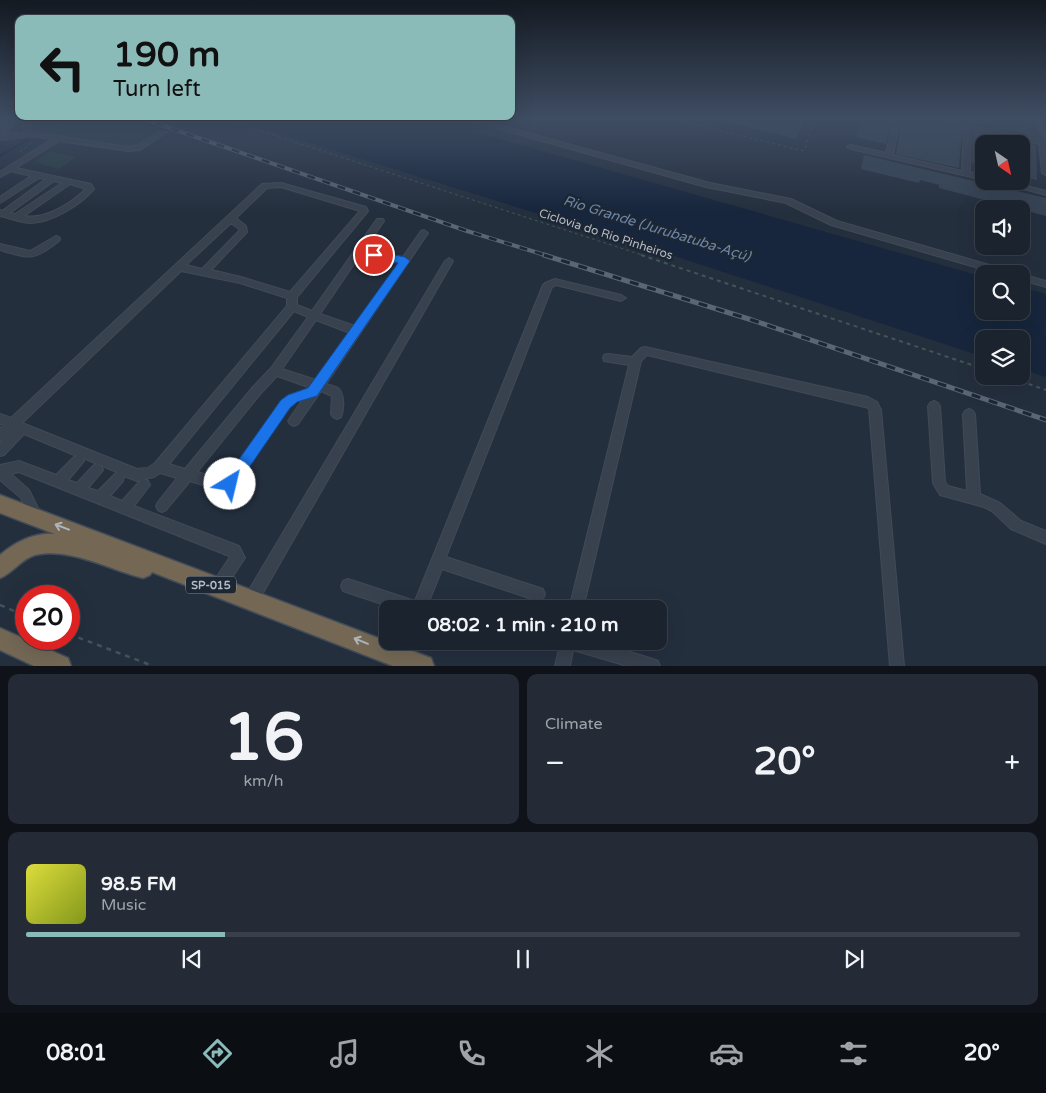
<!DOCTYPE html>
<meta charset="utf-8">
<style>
body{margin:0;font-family:"Varela Round",sans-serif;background:#242b36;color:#f1f3f6;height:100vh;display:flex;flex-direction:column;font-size:19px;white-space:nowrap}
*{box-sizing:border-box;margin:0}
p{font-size:16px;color:#a0a4aa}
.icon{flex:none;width:28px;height:28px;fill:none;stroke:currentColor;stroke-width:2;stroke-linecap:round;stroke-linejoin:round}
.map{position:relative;height:666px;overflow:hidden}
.panel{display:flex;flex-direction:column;gap:8px;padding:8px;background:#0f1319;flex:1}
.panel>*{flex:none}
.hud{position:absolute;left:15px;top:15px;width:500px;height:105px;border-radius:10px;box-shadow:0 5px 20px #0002,0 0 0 1px #39404a;background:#8bbbb9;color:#111;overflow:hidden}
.needle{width:32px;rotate:146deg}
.tools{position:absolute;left:975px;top:135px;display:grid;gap:10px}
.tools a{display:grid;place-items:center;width:55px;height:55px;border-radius:10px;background:#1b232e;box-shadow:0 5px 20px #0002,0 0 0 1px #39404a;font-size:25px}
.speed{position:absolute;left:15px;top:585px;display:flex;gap:10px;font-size:25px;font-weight:700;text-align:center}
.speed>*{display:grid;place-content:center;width:65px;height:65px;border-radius:50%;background:#1b232e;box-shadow:0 5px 20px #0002,0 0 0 1px #39404a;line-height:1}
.speed .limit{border:8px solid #d22;background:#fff;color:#111}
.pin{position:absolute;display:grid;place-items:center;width:42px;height:42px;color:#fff;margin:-21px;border:2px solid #fff;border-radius:50%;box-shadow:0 1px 5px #0007}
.me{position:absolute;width:55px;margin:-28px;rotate:36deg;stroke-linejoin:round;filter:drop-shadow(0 0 4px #0008)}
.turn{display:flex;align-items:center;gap:18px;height:105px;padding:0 15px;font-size:22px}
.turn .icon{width:65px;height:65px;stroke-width:2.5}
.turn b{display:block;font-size:35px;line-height:42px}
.big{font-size:38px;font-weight:700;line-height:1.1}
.panel .tile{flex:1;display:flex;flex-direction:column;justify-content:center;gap:8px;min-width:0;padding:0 18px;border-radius:10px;background:#242b36}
.panel .dial{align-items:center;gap:0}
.dial b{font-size:65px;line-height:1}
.song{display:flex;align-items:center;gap:15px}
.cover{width:60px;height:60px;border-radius:8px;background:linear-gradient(135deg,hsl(60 70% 55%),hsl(70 70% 35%))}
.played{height:5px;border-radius:2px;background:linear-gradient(90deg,#8bbbb9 20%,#39404a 20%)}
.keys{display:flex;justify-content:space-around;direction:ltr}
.heat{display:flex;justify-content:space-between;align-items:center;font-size:28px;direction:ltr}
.panel .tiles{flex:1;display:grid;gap:8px;grid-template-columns:1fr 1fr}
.tile:last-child{grid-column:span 2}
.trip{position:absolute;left:379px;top:600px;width:288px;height:50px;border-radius:10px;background:#1b232e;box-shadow:0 5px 20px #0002,0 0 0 1px #39404a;font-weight:700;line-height:50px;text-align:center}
.dock{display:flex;height:80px;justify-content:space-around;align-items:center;background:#0b0e12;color:#a0a4aa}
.dock .icon{width:35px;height:35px}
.dock .selected{color:#8bbbb9}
.dock b{font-size:22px;color:#f1f3f6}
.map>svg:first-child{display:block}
.green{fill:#263c3f}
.water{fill:#17263c}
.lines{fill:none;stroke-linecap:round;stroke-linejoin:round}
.stream{stroke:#17263c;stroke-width:2.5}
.building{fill:#364354}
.minor-casing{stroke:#414a57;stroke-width:2}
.highway-casing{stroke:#434c59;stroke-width:3}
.path-far2{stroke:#3f5557;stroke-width:1;stroke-dasharray:3 3;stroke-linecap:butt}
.path-far1{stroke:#3f5557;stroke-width:2;stroke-dasharray:4 4;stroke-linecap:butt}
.path{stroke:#3f5557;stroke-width:2.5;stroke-dasharray:5 5;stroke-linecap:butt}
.minor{fill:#38414e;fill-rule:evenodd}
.highway{fill:#746855;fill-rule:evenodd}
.rail-far1-casing{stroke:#5a6575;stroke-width:4}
.rail-casing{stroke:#5a6575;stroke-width:5}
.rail-far1{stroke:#1d2633;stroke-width:2.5;stroke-dasharray:8;stroke-linecap:butt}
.rail{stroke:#1d2633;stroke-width:3;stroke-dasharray:9;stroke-linecap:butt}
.oneway{stroke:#aeb4bd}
.route{fill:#1a73e8;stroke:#114b97}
.labels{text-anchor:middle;stroke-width:5;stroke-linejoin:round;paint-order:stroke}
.shield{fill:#1d2633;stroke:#878f9c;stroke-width:1}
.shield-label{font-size:11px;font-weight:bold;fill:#b4bcc9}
.street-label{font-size:12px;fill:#b4bcc9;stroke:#1d2633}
.water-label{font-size:14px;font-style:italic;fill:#6d86a8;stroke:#1d2633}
</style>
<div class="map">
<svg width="1046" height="666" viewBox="0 0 1046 666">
<rect width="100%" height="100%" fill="#242f3e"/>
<!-- green -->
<g class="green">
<path d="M0 118H119L161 129 132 146 65 138 36 130 0 124Z"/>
<path d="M50 151 76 157 59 169 34 162Z"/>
</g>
<!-- water -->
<path class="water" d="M229 118H426L984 277V311H1021V287L1046 294V377L1021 369V339H984V357L665 253Z"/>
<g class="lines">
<!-- stream -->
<path class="stream" d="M0 156 27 140"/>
</g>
<!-- building -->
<g class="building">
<path d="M723 118H805L796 139 723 121Z"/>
<path d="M862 118H892L886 144 856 137Z"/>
<path d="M902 118H927L930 121 962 128 959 168 896 154Z"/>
<path d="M973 118H1033L1036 137 973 123Z"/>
<path d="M973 131 1036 145 1037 180 1021 177V144H984L983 166 972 163Z"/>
<path d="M864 155 1046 198V216L939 188V185L920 180 919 183 861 169Z"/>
</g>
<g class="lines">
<defs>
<g id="minor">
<path d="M0 118H8L14 122 7 134 26 132 22 126 27 118H33L29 126 33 132 128 147 135 146 161 131 167 132 140 150 128 151 59 141 16 168 91 184 94 189C80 205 53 222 31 223 21 223 10 218 0 216V210L2 211 46 179 39 178 0 203V197L31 176 11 171 0 177V172L52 139 31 136 0 140V134L4 129 0 127V122L6 124 7 123ZM54 181 62 183 15 214 10 213ZM70 184 86 189C71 203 46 220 24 216Z"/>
<path d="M463 118H473L710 183 791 199 837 221 1014 272 1015 274H999L831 225 786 203 706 187 464 119Z"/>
<path d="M894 118H900L893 155 962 171 964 127 930 119 929 118H940L964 123 965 118H971V125L1038 139 1036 118H1042L1046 141V175L1042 173 1039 144 971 129 970 172 984 176V180L851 149 847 147 851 145 886 153Z"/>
<path d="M993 181H1008L1046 191V195Z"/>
<path d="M281 183 366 207 368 211 297 297V305L312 311 377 219H383L384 221 364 250 403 257 421 231 424 230 428 233 326 384C330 385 335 386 338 388 345 394 344 410 341 417L337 419 333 417 331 414 332 396 321 391 298 424 294 426 290 424 288 421 303 399 297 401 289 407 234 488 222 491 190 481 166 510 162 512 158 510 156 506 158 502 177 478 160 473 154 477 144 479 148 481 150 485 134 506 239 546 245 558 222 592 217 594 212 592 210 587 230 557 229 556 19 472 11 474 29 490 43 518 41 522 37 524 33 522 21 498 0 480V465L19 461 56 475 74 457 77 456 24 434 4 455 0 456V443L3 440 0 441V429L3 425 0 424V414L11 418 262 184ZM281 187 360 211 290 292 241 277 211 270 247 232 246 226 236 218 267 188ZM231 223 239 229V231L202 269 186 265ZM360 255 399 263 355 326 320 314ZM181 271 240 283 287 298V306L155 463 148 468 137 469 22 423ZM294 311 308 317 271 368 253 387 185 469 169 464ZM316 320 350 333 316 380 282 369ZM277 376 311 388 289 395 281 401 227 479H222L197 472 261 393ZM83 458 117 472 98 491 88 488 103 470 101 466 97 464 93 466 77 483 68 480 84 461ZM124 476 137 481 143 480 140 481 122 501 110 496 123 481Z"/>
<path d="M56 236 59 237 60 239 59 241C34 261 30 259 0 250V244L30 251Z"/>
<path d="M449 258 453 261 256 605 251 607 246 605 244 600 246 595 445 261Z"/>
<path d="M1021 274 1046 281V287L1021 280Z"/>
<path d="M555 279 621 295 626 298 621 301 556 285 552 287 446 557 543 589 545 594 543 599 538 601 442 569 426 609H397L343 591 341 586 343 581 348 579 415 601 543 285 545 283Z"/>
<path d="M645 347 868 397 877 402 881 410 904 666H890L869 408 647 355 641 361 583 609H569L629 365 604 361 603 358 604 355 608 354 632 357 641 348Z"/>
<path d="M934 401 938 403 940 406 945 482 948 486 967 491 963 414 965 411 969 409 973 411 975 414 980 494 1000 503 1021 521 1046 531V544L1011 529 992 511 984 507 940 495 933 483 928 406 930 403Z"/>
<path d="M399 641H413L405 662 400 664 395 662 393 657Z"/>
<path d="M561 641H594L653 659 658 661 660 666H627L573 650 570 666H555Z"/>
</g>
<g id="highway">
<path d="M0 495 423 655 431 658 434 666H393L152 572 150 575 143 578C110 570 70 547 35 555 21 559 13 573 0 578V555C15 542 35 532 55 534L0 513Z"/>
<path d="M0 628 68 658 71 666H34L0 650Z"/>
</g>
</defs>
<!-- minor casing -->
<use href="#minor" class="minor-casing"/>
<!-- highway casing -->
<use href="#highway" class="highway-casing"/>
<!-- path-far2 -->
<g class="path-far2">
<path d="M221 118 645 256"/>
<path d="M667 118 804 151 815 118"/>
<path d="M53 130 66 118"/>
<path d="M20 152 34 141"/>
</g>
<!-- path-far1 -->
<g class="path-far1">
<path d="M641 255 984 369"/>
<path d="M1006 376 1046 390"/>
</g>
<!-- path -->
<g class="path">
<path d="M0 605 26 616"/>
<path d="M69 634 153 666"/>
</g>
<!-- minor -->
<use href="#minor" class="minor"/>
<!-- highway -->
<use href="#highway" class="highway"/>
<defs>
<path id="rail-far1" d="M141 118 467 231 548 256"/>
<path id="rail" d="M544 255 752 320 1046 420"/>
</defs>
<!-- rail-far1 casing -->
<use href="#rail-far1" class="rail-far1-casing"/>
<!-- rail casing -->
<use href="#rail" class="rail-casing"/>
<!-- rail-far1 -->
<use href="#rail-far1" class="rail-far1"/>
<!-- rail -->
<use href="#rail" class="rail"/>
</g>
<!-- one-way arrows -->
<defs><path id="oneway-shaft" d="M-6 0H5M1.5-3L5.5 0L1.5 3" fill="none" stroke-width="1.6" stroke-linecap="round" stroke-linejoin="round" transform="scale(1.25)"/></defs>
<g class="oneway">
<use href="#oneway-shaft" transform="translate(62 527) rotate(-159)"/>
<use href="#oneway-shaft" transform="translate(361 641) rotate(-158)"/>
</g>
<!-- sky -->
<linearGradient id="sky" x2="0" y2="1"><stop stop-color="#141a22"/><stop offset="0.56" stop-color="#3f4d63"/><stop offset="1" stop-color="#3f4d63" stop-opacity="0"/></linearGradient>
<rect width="1046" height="211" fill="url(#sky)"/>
<!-- route -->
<path class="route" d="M374 251 405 257 410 261 317 396 297 402 290 408 235 488 230 490 225 488 223 484 225 479 281 400 288 395 308 388 398 263 370 257V252Z"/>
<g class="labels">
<!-- shield labels -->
<rect class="shield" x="186" y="576.5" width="50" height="17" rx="4"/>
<g class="shield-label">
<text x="211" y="589">SP-015</text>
</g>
<!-- street labels -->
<g class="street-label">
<text transform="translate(606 234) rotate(18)" y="4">Ciclovia do Rio Pinheiros</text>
</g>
<!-- water labels -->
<g class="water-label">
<text transform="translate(657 228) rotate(17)" y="5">Rio Grande (Jurubatuba-Açú)</text>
</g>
</g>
</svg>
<div class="tools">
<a><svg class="needle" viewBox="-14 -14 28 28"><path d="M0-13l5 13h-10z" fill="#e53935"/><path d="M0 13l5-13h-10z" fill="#a0a4aa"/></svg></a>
<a><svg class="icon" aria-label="sound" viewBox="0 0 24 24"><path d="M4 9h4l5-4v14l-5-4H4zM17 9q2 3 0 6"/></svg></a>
<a><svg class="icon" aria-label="search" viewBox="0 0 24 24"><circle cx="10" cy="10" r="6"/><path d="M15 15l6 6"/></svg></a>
<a><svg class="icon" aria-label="layers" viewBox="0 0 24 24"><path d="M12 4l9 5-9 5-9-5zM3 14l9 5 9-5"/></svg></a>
</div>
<div class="speed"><div class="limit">20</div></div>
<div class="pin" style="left:374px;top:255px;background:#d93025"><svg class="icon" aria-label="arrive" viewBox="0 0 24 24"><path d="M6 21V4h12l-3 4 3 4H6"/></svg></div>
<svg class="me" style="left:230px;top:484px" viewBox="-20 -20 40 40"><circle r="19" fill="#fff"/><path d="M0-13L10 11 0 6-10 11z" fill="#1a73e8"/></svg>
<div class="trip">08:02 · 1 min · 210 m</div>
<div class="hud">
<div class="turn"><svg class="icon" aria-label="left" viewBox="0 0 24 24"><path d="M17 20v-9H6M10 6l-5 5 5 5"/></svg><div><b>190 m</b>Turn left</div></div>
</div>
</div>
<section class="panel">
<div class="tiles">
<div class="tile dial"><b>16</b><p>km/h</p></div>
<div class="tile"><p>Climate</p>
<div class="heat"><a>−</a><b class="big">20°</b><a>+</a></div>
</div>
<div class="tile">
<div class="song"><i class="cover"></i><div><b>98.5 FM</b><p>Music</p></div></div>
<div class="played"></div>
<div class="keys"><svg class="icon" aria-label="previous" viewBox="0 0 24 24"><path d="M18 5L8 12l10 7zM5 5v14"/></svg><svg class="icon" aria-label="pause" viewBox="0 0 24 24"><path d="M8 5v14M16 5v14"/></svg><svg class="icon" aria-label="next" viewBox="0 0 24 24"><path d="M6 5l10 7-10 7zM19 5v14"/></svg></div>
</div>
</div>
</section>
<nav class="dock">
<b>08:01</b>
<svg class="icon selected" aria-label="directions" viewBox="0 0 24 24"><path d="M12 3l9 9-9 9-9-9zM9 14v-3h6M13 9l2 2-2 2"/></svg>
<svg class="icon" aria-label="music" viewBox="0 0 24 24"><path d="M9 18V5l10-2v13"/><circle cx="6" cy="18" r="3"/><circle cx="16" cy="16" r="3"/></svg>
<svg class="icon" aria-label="phone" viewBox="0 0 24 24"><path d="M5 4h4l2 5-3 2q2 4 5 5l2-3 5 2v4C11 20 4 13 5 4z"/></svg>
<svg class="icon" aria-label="climate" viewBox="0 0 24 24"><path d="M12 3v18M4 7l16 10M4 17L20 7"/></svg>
<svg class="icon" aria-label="car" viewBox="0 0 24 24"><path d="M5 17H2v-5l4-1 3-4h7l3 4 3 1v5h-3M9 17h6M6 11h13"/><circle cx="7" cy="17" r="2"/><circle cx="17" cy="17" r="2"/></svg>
<svg class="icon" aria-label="filters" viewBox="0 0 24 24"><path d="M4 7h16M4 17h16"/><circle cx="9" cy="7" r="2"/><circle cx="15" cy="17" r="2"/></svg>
<b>20°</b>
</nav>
